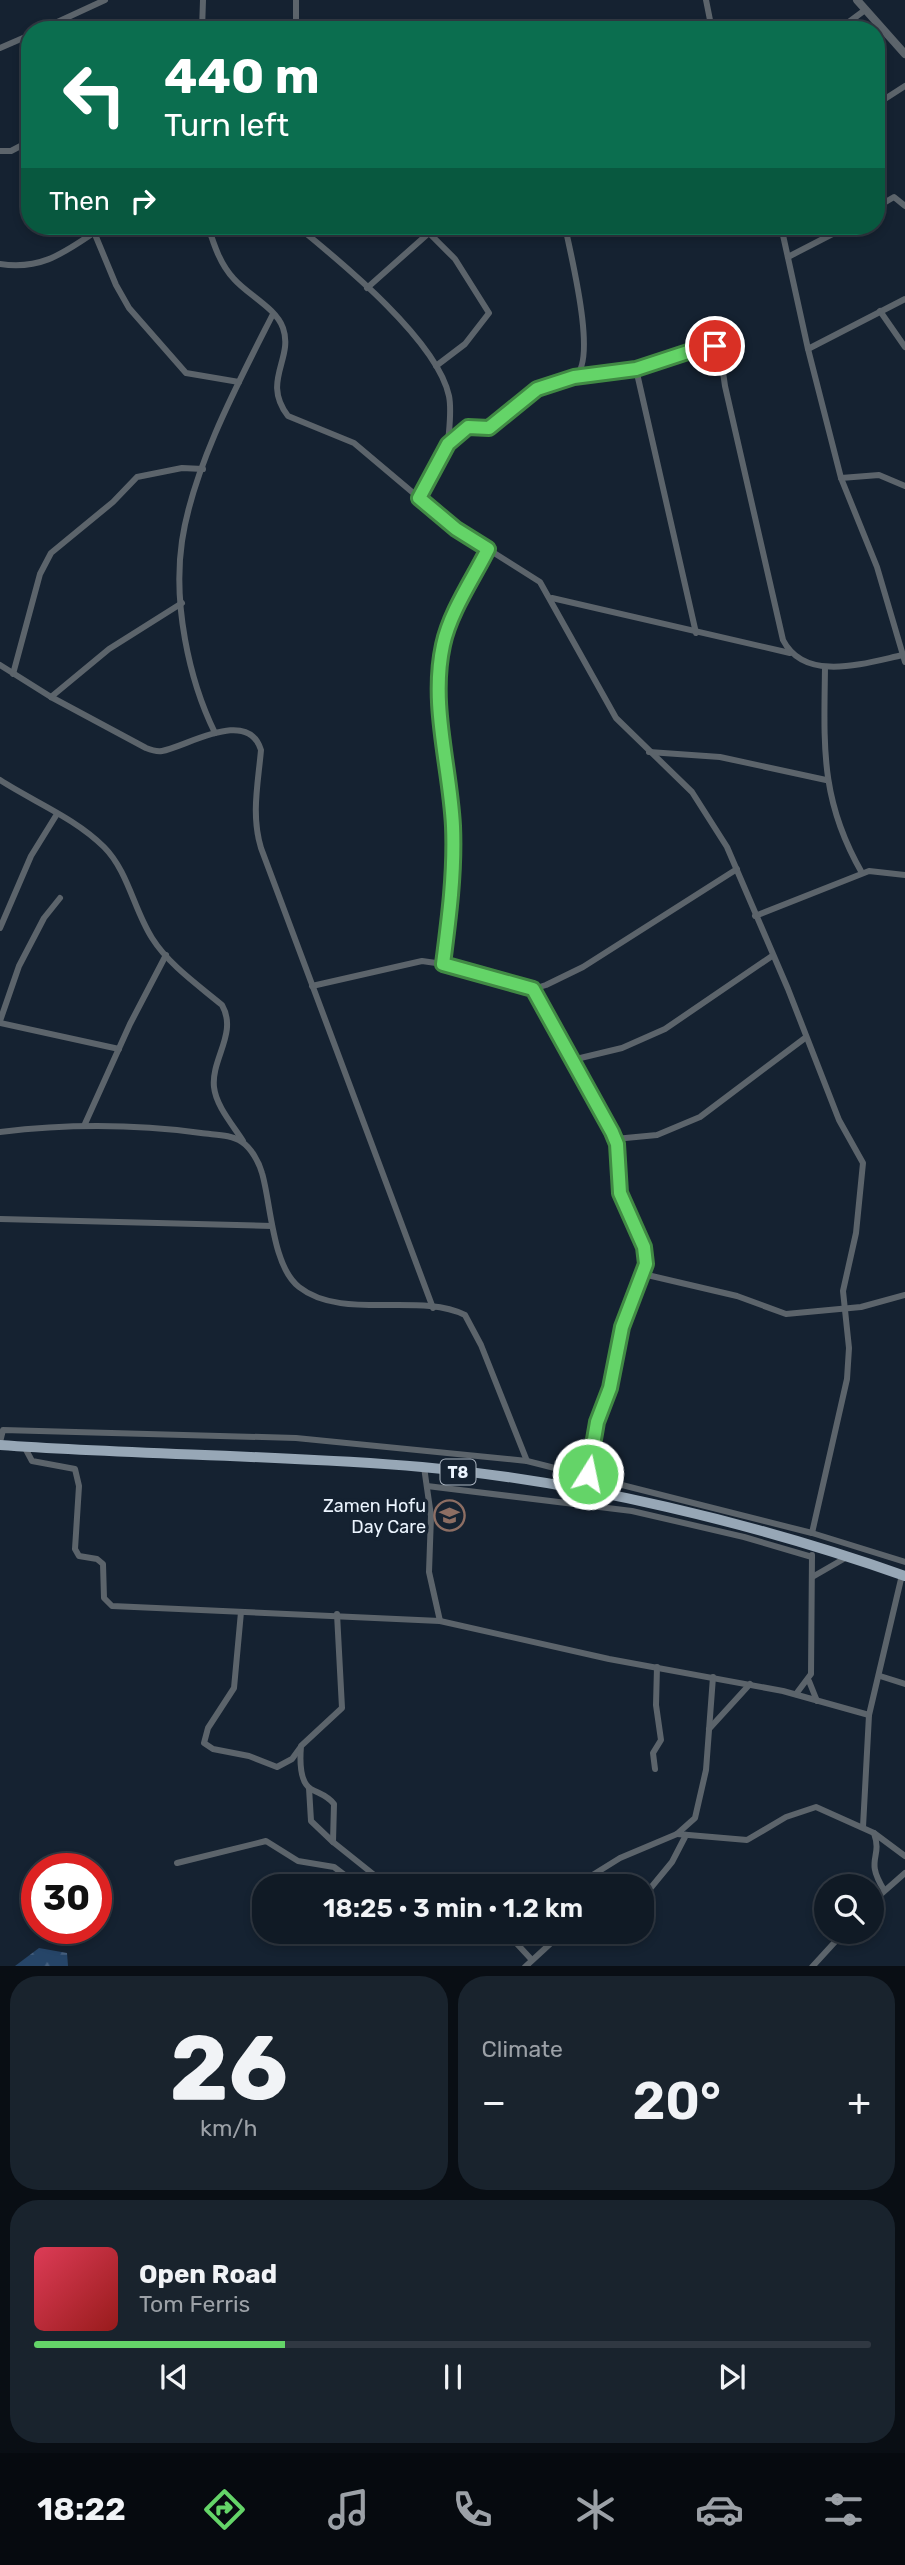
<!DOCTYPE html>
<meta charset="utf-8">
<style>
body{margin:0;font-family:Rubik,sans-serif;background:#19232d;color:#f1f3f6;height:100vh;display:flex;flex-direction:column;font-size:26px;white-space:nowrap}
*{box-sizing:border-box;margin:0}
p{font-size:23px;color:#9ca1a7}
.icon{flex:none;width:38px;height:38px;fill:none;stroke:currentColor;stroke-width:2;stroke-linecap:round;stroke-linejoin:round}
.map{position:relative;height:1966px;overflow:hidden}
.side{display:flex;flex-direction:column;gap:10px;padding:10px;background:#090e14;flex:1}
.side>*{flex:none}
.hud{position:absolute;left:21px;top:21px;width:864px;height:214px;border-radius:28px;box-shadow:0 4px 10px #0003,0 0 0 2px #303842;background:#0b6e4f;color:#fff;overflow:hidden}
.buttons{position:absolute;left:814px;top:1874px;display:grid;gap:14px}
.buttons a{display:grid;place-items:center;width:70px;height:70px;border-radius:50%;background:#101a25;box-shadow:0 4px 10px #0003,0 0 0 2px #303842;font-size:35px}
.speed{position:absolute;left:21px;top:1853px;display:flex;gap:14px;font-size:35px;font-weight:700;text-align:center}
.speed>*{display:grid;place-content:center;width:91px;height:91px;border-radius:50%;background:#101a25;box-shadow:0 4px 10px #0003,0 0 0 2px #303842;line-height:1}
.speed .limit{border:10px solid #d22;background:#fff;color:#111}
.pin{position:absolute;display:grid;place-items:center;width:60px;height:60px;color:#fff;margin:-30px;border:4px solid #fff;border-radius:50%;box-shadow:0 2px 7px #0007}
.me{position:absolute;width:77px;margin:-38px;rotate:10deg;stroke-linejoin:round;filter:drop-shadow(0 0 5px #0008)}
.turn{display:flex;align-items:center;gap:24px;height:147px;padding:0 28px;font-size:32px}
.turn .icon{width:91px;height:91px;stroke-width:2.5}
.turn b{display:block;font-size:49px;line-height:60px}
.then{display:flex;align-items:center;height:66px;padding:0 28px;background:#0003;gap:14px;font-size:26px}
.big{font-size:52px;font-weight:600;line-height:1.1}
.side .widget{flex:1;display:flex;flex-direction:column;justify-content:center;gap:10px;min-width:0;padding:0 24px;border-radius:28px;background:#19232d}
.side .dial{align-items:center;gap:0}
.dial b{font-size:91px;line-height:1}
.song{display:flex;align-items:center;gap:21px}
.cover{width:84px;height:84px;border-radius:10px;background:linear-gradient(135deg,hsl(350 70% 55%),hsl(0 70% 35%))}
.played{height:7px;border-radius:4px;background:linear-gradient(90deg,#64d468 30%,#303842 30%)}
.keys{display:flex;justify-content:space-around;direction:ltr}
.heat{display:flex;justify-content:space-between;align-items:center;font-size:38px;direction:ltr}
.side .tiles{flex:1;display:grid;gap:10px;grid-template-columns:1fr 1fr}
.widget:last-child{grid-column:span 2}
.trip{position:absolute;left:252px;top:1874px;width:402px;height:70px;border-radius:28px;background:#101a25;box-shadow:0 4px 10px #0003,0 0 0 2px #303842;font-weight:600;line-height:70px;text-align:center}
.menu{display:flex;height:112px;justify-content:space-around;align-items:center;background:#060a0f;color:#9ca1a7}
.menu .icon{width:49px;height:49px}
.menu .current{color:#64d468}
.menu b{font-size:32px;color:#f1f3f6}
.map>svg:first-child{display:block}
.forest{fill:url(#forest-firs)}
.lines{fill:none;stroke-linecap:round;stroke-linejoin:round}
.minor{stroke:#5c646b;stroke-width:6}
.tertiary{stroke:#5c646b;stroke-width:8}
.primary{stroke:#97a7b6;stroke-width:10}
.route-casing{stroke:#418a44;stroke-width:18}
.route{stroke:#64d468;stroke-width:12}
.labels{text-anchor:middle;stroke-width:7;stroke-linejoin:round;paint-order:stroke}
.shield{fill:#152231;stroke:#abb5c0;stroke-width:2}
.shield-label{font-size:16px;font-weight:bold;fill:#ebf4fe}
.poi-label{font-size:18px;fill:#ebf4fe;stroke:#152231;text-anchor:end}
</style>
<div class="map">
<svg width="905" height="1967" viewBox="0 0 905 1967">
<defs>
<pattern id="forest-firs" width="22" height="20" patternUnits="userSpaceOnUse" patternTransform="scale(1.75)"><rect width="22" height="20" fill="#264568"/><path d="M5 1l3.5 6h-7zM16 11l3.5 6h-7z" fill="#46607f"/></pattern>
</defs>
<rect width="100%" height="100%" fill="#152231"/>
<!-- forest -->
<path class="forest" d="M39 1948 67 1953 68 1966H15Z"/>
<g class="lines">
<!-- minor -->
<g class="minor">
<path d="M706 0 712 30"/>
<path d="M40 30 105 0"/>
<path d="M202 30 203 0"/>
<path d="M296 30V0"/>
<path d="M838 30 865 10"/>
<path d="M0 48 30 35"/>
<path d="M877 104 905 86"/>
<path d="M0 151H11L30 141"/>
<path d="M877 207 894 197 905 206"/>
<path d="M208 226C214 245 220 264 234 279 248 295 276 308 283 328 294 359 261 381 288 416L354 443 456 529 540 582 616 718 692 792 727 847 788 989 839 1120 863 1163 856 1233 843 1291 849 1348 847 1379 812 1533"/>
<path d="M297 226C341 262 437 340 449 396 452 411 449 428 448 444"/>
<path d="M422 226 455 259 489 313 465 344 436 366"/>
<path d="M781 226 808 349 841 478 877 567 905 662"/>
<path d="M94 232 116 285 129 308 186 373 239 382"/>
<path d="M433 235 443 226"/>
<path d="M788 257 848 226"/>
<path d="M0 264C45 271 68 249 104 226"/>
<path d="M367 288 430 232"/>
<path d="M880 311 905 347"/>
<path d="M808 349 905 299"/>
<path d="M636 369 696 633"/>
<path d="M574 377 636 369 703 347H715L720 351 725 386 783 640C805 683 865 663 903 655"/>
<path d="M841 478 879 475 905 486"/>
<path d="M419 498C430 476 443 438 467 427 475 424 482 430 490 428 504 415 518 400 535 390 547 383 564 384 575 376 598 361 570 252 565 226"/>
<path d="M552 598 790 653"/>
<path d="M0 665 51 697 146 748C151 750 156 752 162 751 186 747 248 707 261 750 258 784 251 815 261 848L433 1308"/>
<path d="M825 667C824 747 820 800 862 873"/>
<path d="M13 674 40 574 51 553 113 502 137 477 182 468 203 469"/>
<path d="M51 697 109 649 182 603"/>
<path d="M215 733C188 678 173 602 182 541 193 467 239 381 273 314"/>
<path d="M649 752 720 757 826 780"/>
<path d="M0 780C34 802 75 818 104 847 128 871 134 910 152 938 169 965 198 985 222 1005 238 1033 211 1059 214 1087 216 1106 233 1125 243 1141"/>
<path d="M755 916 869 871 905 875"/>
<path d="M0 928 31 856 57 814"/>
<path d="M443 964C449 918 455 872 453 826 450 766 430 705 443 645 450 612 473 580 488 549"/>
<path d="M312 986 422 961 443 964 518 986 533 989 546 985 583 967 737 869"/>
<path d="M533 989 612 1132 617 1144 619 1193 644 1247 646 1264 622 1327 610 1388 597 1422 588 1474"/>
<path d="M0 1021 19 966 44 918 60 898"/>
<path d="M0 1023 119 1049"/>
<path d="M572 1060 622 1048 665 1029 772 956"/>
<path d="M84 1126 130 1024 166 955"/>
<path d="M0 1132C67 1124 134 1124 201 1133 214 1135 231 1134 242 1142 251 1148 259 1162 262 1173 271 1203 272 1266 299 1287 342 1321 419 1292 465 1315L481 1345 527 1461"/>
<path d="M615 1139 657 1135 700 1117 805 1038"/>
<path d="M0 1219 272 1226"/>
<path d="M643 1274 737 1296 786 1314 861 1307 905 1295"/>
<path d="M0 1442 3 1430 296 1438 527 1461 812 1533 905 1562"/>
<path d="M24 1446 32 1461 75 1469 79 1486 75 1549 79 1556 97 1559 103 1564 104 1598 112 1606 440 1621 609 1659 783 1691 869 1715"/>
<path d="M424 1467 431 1516 429 1572 440 1621"/>
<path d="M427 1486 632 1511 744 1537 812 1557"/>
<path d="M814 1576 847 1557"/>
<path d="M241 1612 234 1688 208 1728 204 1743 213 1749 249 1756 277 1767 292 1759 300 1748"/>
<path d="M337 1614 342 1708 301 1746C300 1758 299 1782 311 1789 320 1794 327 1795 334 1804L333 1842 388 1886"/>
<path d="M880 1676 905 1684"/>
<path d="M809 1681 817 1701"/>
<path d="M796 1694 811 1674 812 1555"/>
<path d="M709 1729 750 1684"/>
<path d="M655 1769 653 1753 661 1740 656 1705 657 1667"/>
<path d="M309 1788 311 1821 333 1842"/>
<path d="M863 1827 869 1715 902 1575"/>
<path d="M874 1833C883 1859 864 1858 884 1890"/>
<path d="M677 1834 747 1840 786 1817 816 1807 874 1833 905 1856"/>
<path d="M177 1863 266 1841 298 1861 334 1867 359 1886"/>
<path d="M530 1886 583 1881 620 1858 677 1834 695 1818 706 1770 713 1677"/>
<path d="M649 1890 672 1862 686 1835"/>
<path d="M872 1902 905 1873"/>
<path d="M506 1932 531 1959"/>
<path d="M525 1967 563 1932"/>
<path d="M812 1967 844 1932"/>
</g>
<!-- tertiary -->
<path class="tertiary" d="M857 0 905 54"/>
<!-- primary -->
<path class="primary" d="M0 1445C140 1455 281 1455 422 1467 580 1481 755 1523 905 1576"/>
</g>
<g class="lines">
<defs>
<path id="route" d="M588 1474 597 1422 610 1388 622 1327 646 1264 644 1247 620 1193 617 1144 612 1132 533 989 443 964C449 918 455 872 453 826 450 766 430 705 443 645 450 612 473 579 488 549L456 529 419 498 448 444 468 427 489 428 537 389 574 377 636 369 703 347 715 346"/>
</defs>
<!-- route casing -->
<use href="#route" class="route-casing"/>
<!-- route -->
<use href="#route" class="route"/>
</g>
<!-- icons -->
<defs>
<symbol id="school-ring" viewBox="-11 -11 22 22"><circle r="9.5" fill="#152231" stroke="#8d6e63" stroke-width="1.5"/><path d="M0-5L7-2L0 1L-7-2ZM-4 1L0 2.5L4 1V4Q0 6-4 4Z" fill="#8d6e63"/></symbol>
</defs>
<g fill-rule="evenodd">
<use href="#school-ring" x="432" y="1498" width="35" height="35"/>
</g>
<g class="labels">
<!-- shield labels -->
<rect class="shield" x="440.5" y="1459.5" width="35" height="25" rx="5"/>
<g class="shield-label">
<text x="458" y="1478">T8</text>
</g>
<!-- poi labels -->
<g class="poi-label">
<text x="426" y="1512">Zamen Hofu<tspan x="426" dy="21">Day Care</tspan></text>
</g>
</g>
</svg>
<div class="buttons">
<a><svg class="icon" aria-label="search" viewBox="0 0 24 24"><circle cx="10" cy="10" r="6"/><path d="M15 15l6 6"/></svg></a>
</div>
<div class="speed"><div class="limit">30</div></div>
<div class="pin" style="left:715px;top:346px;background:#d93025"><svg class="icon" aria-label="arrive" viewBox="0 0 24 24"><path d="M6 21V4h12l-3 4 3 4H6"/></svg></div>
<svg class="me" style="left:588px;top:1474px" viewBox="-20 -20 40 40"><circle r="17" fill="#64d468" stroke="#fff" stroke-width="3"/><path d="M0-11L8 9 0 5-8 9z" fill="#fff"/></svg>
<div class="trip">18:25 · 3 min · 1.2 km</div>
<div class="hud">
<div class="turn"><svg class="icon" aria-label="left" viewBox="0 0 24 24"><path d="M17 20v-9H6M10 6l-5 5 5 5"/></svg><div><b>440 m</b>Turn left</div></div>
<div class="then">Then<svg class="icon" aria-label="right" viewBox="0 0 24 24"><path d="M7 20v-9h11M14 6l5 5-5 5"/></svg></div>
</div>
</div>
<section class="side">
<div class="tiles">
<div class="widget dial"><b>26</b><p>km/h</p></div>
<div class="widget"><p>Climate</p>
<div class="heat"><a>−</a><b class="big">20°</b><a>+</a></div>
</div>
<div class="widget">
<div class="song"><i class="cover"></i><div><b>Open Road</b><p>Tom Ferris</p></div></div>
<div class="played"></div>
<div class="keys"><svg class="icon" aria-label="previous" viewBox="0 0 24 24"><path d="M18 5L8 12l10 7zM5 5v14"/></svg><svg class="icon" aria-label="pause" viewBox="0 0 24 24"><path d="M8 5v14M16 5v14"/></svg><svg class="icon" aria-label="next" viewBox="0 0 24 24"><path d="M6 5l10 7-10 7zM19 5v14"/></svg></div>
</div>
</div>
</section>
<nav class="menu">
<b>18:22</b>
<svg class="icon current" aria-label="directions" viewBox="0 0 24 24"><path d="M12 3l9 9-9 9-9-9zM9 14v-3h6M13 9l2 2-2 2"/></svg>
<svg class="icon" aria-label="music" viewBox="0 0 24 24"><path d="M9 18V5l10-2v13"/><circle cx="6" cy="18" r="3"/><circle cx="16" cy="16" r="3"/></svg>
<svg class="icon" aria-label="phone" viewBox="0 0 24 24"><path d="M5 4h4l2 5-3 2q2 4 5 5l2-3 5 2v4C11 20 4 13 5 4z"/></svg>
<svg class="icon" aria-label="climate" viewBox="0 0 24 24"><path d="M12 3v18M4 7l16 10M4 17L20 7"/></svg>
<svg class="icon" aria-label="car" viewBox="0 0 24 24"><path d="M5 17H2v-5l4-1 3-4h7l3 4 3 1v5h-3M9 17h6M6 11h13"/><circle cx="7" cy="17" r="2"/><circle cx="17" cy="17" r="2"/></svg>
<svg class="icon" aria-label="filters" viewBox="0 0 24 24"><path d="M4 7h16M4 17h16"/><circle cx="9" cy="7" r="2"/><circle cx="15" cy="17" r="2"/></svg>
</nav>
